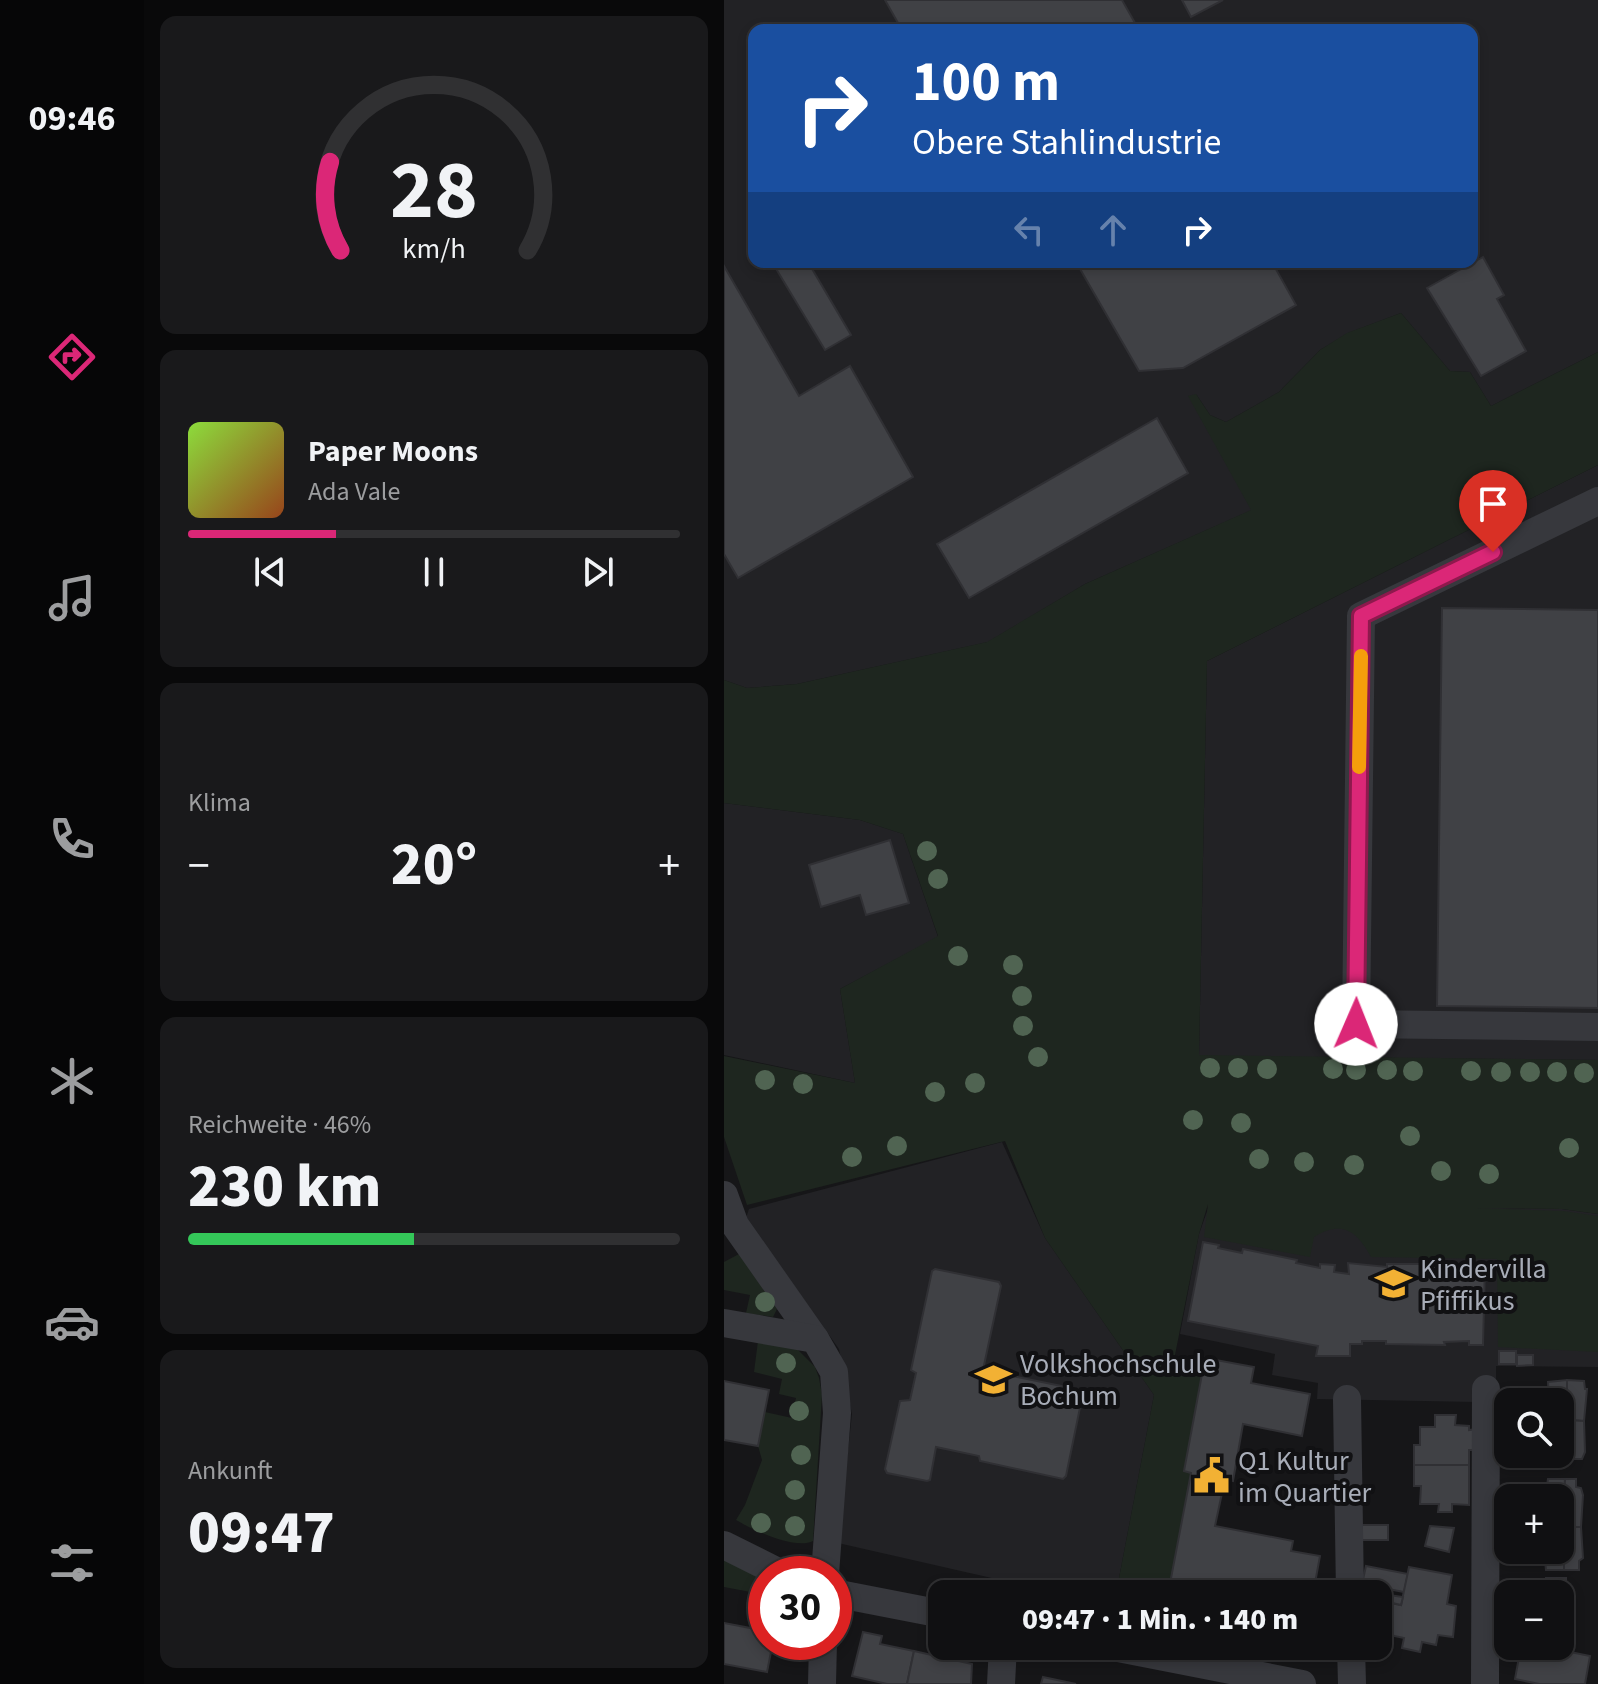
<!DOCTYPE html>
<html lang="de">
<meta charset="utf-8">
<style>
body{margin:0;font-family:"Source Sans 3",sans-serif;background:#19191b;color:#f1f3f6;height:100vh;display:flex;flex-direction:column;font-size:30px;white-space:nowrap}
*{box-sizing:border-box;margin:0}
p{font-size:26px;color:#9c9d9f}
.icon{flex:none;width:44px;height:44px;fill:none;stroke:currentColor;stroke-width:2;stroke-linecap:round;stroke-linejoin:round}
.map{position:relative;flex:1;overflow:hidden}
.drawer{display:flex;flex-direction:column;gap:16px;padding:16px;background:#09090a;width:580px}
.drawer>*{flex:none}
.top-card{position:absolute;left:24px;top:24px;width:730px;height:244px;border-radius:16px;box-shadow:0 4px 12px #0003,0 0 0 2px #303032;background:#1a4fa0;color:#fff;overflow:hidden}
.controls{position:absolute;left:770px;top:1388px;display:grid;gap:16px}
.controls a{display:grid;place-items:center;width:80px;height:80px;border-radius:16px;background:#101012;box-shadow:0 4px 12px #0003,0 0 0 2px #303032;font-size:40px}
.speed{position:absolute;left:24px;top:1556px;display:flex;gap:16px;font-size:40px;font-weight:700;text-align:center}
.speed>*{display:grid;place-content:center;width:104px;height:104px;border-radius:50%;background:#101012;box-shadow:0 4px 12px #0003,0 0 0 2px #303032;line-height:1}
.speed .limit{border:12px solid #d22;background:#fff;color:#111}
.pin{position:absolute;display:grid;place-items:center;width:68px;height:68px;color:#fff;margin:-82px -34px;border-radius:50% 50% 50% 0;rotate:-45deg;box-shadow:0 0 8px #0007}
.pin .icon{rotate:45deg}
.me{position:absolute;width:88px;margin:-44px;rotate:1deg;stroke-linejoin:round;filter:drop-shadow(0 0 6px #0008)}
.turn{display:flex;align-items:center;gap:28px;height:168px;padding:0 32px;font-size:36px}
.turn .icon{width:104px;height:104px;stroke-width:2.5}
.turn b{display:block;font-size:56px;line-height:68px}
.lanes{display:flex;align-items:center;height:76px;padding:0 32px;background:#0003;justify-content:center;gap:40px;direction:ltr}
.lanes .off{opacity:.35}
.big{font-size:60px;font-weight:800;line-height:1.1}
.drawer .widget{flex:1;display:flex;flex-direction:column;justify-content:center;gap:12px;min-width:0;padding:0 28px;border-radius:16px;background:#19191b}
.drawer .dial{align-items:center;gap:0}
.dial svg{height:208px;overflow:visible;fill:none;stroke:#303032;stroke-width:7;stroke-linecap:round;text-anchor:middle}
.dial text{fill:#f1f3f6;stroke:none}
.song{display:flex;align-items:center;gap:24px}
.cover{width:96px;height:96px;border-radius:12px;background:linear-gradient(135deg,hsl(90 70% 55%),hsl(20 70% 35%))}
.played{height:8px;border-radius:4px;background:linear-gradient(90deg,#db2777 30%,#303032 30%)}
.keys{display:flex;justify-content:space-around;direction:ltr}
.heat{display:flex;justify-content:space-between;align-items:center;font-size:44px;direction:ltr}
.charge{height:12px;border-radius:6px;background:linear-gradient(90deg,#34c759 46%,#303032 0)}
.trip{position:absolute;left:204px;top:1580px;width:464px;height:80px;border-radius:16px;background:#101012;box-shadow:0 4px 12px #0003,0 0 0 2px #303032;font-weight:800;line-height:80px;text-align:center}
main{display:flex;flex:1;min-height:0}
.dock{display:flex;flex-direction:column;width:144px;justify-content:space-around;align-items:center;background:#060607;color:#9c9d9f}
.dock .icon{width:56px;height:56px}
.dock .on{color:#db2777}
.dock b{font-size:36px;color:#f1f3f6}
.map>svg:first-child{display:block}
.built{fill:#222225;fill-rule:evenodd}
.green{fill:#1e261f}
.building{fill:#404145;stroke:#303034;stroke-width:2}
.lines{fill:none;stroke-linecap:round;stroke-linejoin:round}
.minor{stroke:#37383d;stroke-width:28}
.tree{fill:#506452}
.route-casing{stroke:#8e194d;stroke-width:20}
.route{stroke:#db2777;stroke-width:14}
.slow{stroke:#f59e0b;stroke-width:14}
.labels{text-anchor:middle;stroke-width:8;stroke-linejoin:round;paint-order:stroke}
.poi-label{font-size:28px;fill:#a8adb8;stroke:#111113;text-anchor:start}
</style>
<main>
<nav class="dock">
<b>09:46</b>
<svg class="icon on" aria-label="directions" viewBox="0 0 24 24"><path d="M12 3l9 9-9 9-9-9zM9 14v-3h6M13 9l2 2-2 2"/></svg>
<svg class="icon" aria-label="music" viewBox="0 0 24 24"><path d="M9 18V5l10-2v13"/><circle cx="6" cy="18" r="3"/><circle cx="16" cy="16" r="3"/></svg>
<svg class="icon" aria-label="phone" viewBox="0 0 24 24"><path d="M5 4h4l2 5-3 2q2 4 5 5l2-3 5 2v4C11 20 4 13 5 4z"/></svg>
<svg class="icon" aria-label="climate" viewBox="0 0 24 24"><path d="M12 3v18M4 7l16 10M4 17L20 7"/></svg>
<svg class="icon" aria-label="car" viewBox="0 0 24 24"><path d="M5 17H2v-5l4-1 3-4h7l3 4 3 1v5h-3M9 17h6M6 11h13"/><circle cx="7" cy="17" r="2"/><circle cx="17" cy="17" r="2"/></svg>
<svg class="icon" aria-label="filters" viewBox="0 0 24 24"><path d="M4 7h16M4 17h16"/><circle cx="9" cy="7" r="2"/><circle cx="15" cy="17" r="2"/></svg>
</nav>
<section class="drawer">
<div class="widget dial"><svg viewBox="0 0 100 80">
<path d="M14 69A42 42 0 1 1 86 69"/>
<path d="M14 69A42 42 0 0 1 10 35" stroke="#db2777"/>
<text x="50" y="56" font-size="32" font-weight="700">28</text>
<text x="50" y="72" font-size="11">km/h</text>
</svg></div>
<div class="widget">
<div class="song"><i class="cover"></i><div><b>Paper Moons</b><p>Ada Vale</p></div></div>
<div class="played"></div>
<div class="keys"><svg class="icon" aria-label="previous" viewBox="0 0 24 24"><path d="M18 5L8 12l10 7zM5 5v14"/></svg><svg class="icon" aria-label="pause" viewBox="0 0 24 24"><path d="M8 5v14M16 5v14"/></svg><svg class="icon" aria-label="next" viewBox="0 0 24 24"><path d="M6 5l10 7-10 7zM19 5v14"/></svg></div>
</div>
<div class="widget"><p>Klima</p>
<div class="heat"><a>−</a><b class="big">20°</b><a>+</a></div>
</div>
<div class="widget"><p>Reichweite · 46%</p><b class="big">230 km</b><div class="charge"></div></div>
<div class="widget"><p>Ankunft</p><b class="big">09:47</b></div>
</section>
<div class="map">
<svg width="874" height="1684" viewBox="0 0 874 1684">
<rect width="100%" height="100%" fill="#161618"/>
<!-- built -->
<g class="built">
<path d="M0 0H874V352L767 406 746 372 726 371 677 313 624 333 596 350 555 392 502 422 486 415 472 394 528 510 361 584 264 642 73 684 23 688 0 680ZM30 30H748V262H30Z"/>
<path d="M874 465V1060L475 1056 483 661Z"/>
<path d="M0 803 136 820 179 834 214 937 116 989 131 1083 0 1055Z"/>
<path d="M278 1142 321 1238 430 1395 392 1594H338L114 1543 128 1414 115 1349 22 1218 25 1209Z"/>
<path d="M486 1203 838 1209 874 1214V1367L772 1366V1389L752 1402 593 1399 594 1383 548 1375 551 1354 456 1334 475 1234Z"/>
</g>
<!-- green -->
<g class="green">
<path d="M677 313 726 371 746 372 767 406 874 352V465L483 661 475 1055 874 1060V1214L838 1209 752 1208 839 1211 874 1216V1352L774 1347 773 1259 647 1257C633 1231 618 1220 590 1237L586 1257 480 1237 484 1204 475 1234 448 1370 478 1377 460 1471 467 1473 444 1594H392L430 1395 321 1238 281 1141 23 1205 0 1137V1056L131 1083 116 989 214 936 179 834 136 820 0 803V680L23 688 73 684 263 642 361 584 527 510 464 396 472 394 486 415 502 422 555 392 596 350 623 333Z"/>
<path d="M15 1254 53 1309 49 1317 22 1313 26 1295 0 1290V1262Z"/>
<path d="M34 1341 72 1348 91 1367 95 1378 98 1395 89 1541C71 1550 29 1530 12 1520L21 1505 38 1460 34 1446 41 1412 68 1418 72 1398 55 1394 58 1379 30 1372Z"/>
<path d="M0 1560 42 1581V1595L0 1587Z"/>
</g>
<!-- building -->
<g class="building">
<path d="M161 0H398L415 30H178Z"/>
<path d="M458 0H499L467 17Z"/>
<path d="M759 257 780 295 773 299 802 351 757 376 703 288Z"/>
<path d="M48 262H84L127 335 101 350Z"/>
<path d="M352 262H548L572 305 459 368 415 371Z"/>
<path d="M0 266 75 396 126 366 189 477 14 578 0 554Z"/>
<path d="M433 418 464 473 245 598 213 544Z"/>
<path d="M718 608 874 610V1008L713 1006Z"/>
<path d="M166 840 185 903 142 915 136 895 97 907 85 865Z"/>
<path d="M479 1242 495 1245 494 1248 518 1253 519 1249 573 1260 572 1263 596 1268V1264L611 1265 610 1272 625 1274 624 1263 663 1267V1264H722V1268L761 1265 759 1345H745V1341L720 1342 721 1345 662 1344V1341H638V1344H626V1356H592L594 1346 464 1321Z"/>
<path d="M211 1269 275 1282 277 1286 259 1370 357 1390 359 1393 342 1476 339 1479 256 1461 255 1456 212 1447 206 1480 203 1481 163 1473 161 1469 176 1401 186 1400 192 1373 187 1370 208 1271Z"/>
<rect x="775" y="1351" width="17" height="13"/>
<path d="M793 1355H809V1365L793 1366Z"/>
<path d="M481 1358 530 1367 527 1383 586 1394 578 1436 519 1424 509 1481 501 1479 491 1526 569 1541 567 1551 596 1556 589 1594H444L467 1473 460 1471Z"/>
<path d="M843 1380 860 1381 861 1389H863L860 1421 843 1420Z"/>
<path d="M843 1380V1420H836V1402H825L824 1382Z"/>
<path d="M0 1381 45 1390 34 1446 0 1440Z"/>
<path d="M711 1415H732L731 1425 745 1426V1430L753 1429V1450H745V1465H690V1445H696V1427H711Z"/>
<path d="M836 1420H843L842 1459 822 1458V1454H836Z"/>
<path d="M843 1420 860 1421 861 1452 858 1459H842Z"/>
<path d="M690 1465H745V1505L728 1504V1512H714L715 1504H696L697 1486H690Z"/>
<path d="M824 1479H841L840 1527H836V1498H821Z"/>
<path d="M841 1479H852V1487L857 1488 859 1495 857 1527H840Z"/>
<rect x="636" y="1525" width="28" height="15"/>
<path d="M706 1526 730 1528 725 1552 701 1546Z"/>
<path d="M836 1527H840V1570H822L820 1550H836Z"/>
<path d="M840 1527H857L859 1558 855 1561V1570H840Z"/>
<path d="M642 1566 684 1574 680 1592 638 1584Z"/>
<path d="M685 1567 728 1575 723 1604 732 1606 729 1637 714 1635 712 1645 698 1642 696 1652 678 1648 680 1638 661 1634 667 1603 677 1605Z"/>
<rect x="822" y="1578" width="20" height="10"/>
<path d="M665 1595 679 1597 677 1605 664 1602Z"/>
<path d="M0 1623 42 1631V1642H49L43 1672 0 1664Z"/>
<path d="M139 1632 158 1636 156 1644 190 1651 183 1684H163L128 1676Z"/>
<path d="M797 1646H817L866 1656 861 1684H815L791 1679Z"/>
<path d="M190 1651 248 1664 247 1684H183Z"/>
<path d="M319 1677 352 1684H317Z"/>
</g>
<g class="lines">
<!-- minor -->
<g class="minor">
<path d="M874 501 637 616 632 1024 874 1027"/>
<path d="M0 1195 11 1225 91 1339"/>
<path d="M0 1323 91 1339 110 1372 113 1413 101 1574"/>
<path d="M623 1399 626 1594"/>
<path d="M0 1545 58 1574"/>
<path d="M110 1593 218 1614"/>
<path d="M384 1646 578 1684"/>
<path d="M627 1646 628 1684"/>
<path d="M98 1684 99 1642"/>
<path d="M277 1684 279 1646"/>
<path d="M761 1684 762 1389"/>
</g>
</g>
<!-- trees -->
<g class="tree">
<circle cx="203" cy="851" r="10"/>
<circle cx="214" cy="879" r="10"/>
<circle cx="234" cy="956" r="10"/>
<circle cx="289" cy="965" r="10"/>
<circle cx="298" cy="996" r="10"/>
<circle cx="299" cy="1026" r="10"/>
<circle cx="314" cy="1057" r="10"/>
<circle cx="486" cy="1068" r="10"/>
<circle cx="514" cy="1068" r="10"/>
<circle cx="543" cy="1069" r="10"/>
<circle cx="609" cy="1069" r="10"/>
<circle cx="632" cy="1070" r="10"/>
<circle cx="663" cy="1070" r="10"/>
<circle cx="689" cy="1071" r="10"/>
<circle cx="747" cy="1071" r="10"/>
<circle cx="777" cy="1072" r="10"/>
<circle cx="806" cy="1072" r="10"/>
<circle cx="833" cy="1072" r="10"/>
<circle cx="860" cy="1073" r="10"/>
<circle cx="41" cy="1080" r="10"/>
<circle cx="251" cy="1083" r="10"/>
<circle cx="79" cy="1084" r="10"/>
<circle cx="211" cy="1092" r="10"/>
<circle cx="469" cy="1120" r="10"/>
<circle cx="517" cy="1123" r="10"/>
<circle cx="686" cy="1136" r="10"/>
<circle cx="173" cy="1146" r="10"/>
<circle cx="845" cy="1148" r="10"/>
<circle cx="128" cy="1157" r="10"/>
<circle cx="535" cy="1159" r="10"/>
<circle cx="580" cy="1162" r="10"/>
<circle cx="630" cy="1165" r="10"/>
<circle cx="717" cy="1171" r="10"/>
<circle cx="765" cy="1174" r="10"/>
<circle cx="41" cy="1302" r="10"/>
<circle cx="62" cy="1363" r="10"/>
<circle cx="75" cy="1411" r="10"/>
<circle cx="77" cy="1455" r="10"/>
<circle cx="71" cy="1490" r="10"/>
<circle cx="37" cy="1523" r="10"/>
<circle cx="71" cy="1526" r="10"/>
</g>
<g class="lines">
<defs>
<path id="route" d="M632 1024 637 616 769 552"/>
</defs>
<!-- route casing -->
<use href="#route" class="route-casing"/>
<!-- route -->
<use href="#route" class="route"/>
<!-- slow -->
<path class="slow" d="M635 767 637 656"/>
</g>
<!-- icons -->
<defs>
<symbol id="school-bare" viewBox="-9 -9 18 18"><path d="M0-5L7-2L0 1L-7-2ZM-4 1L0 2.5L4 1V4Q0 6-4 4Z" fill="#f2b134" stroke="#111113" stroke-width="2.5" paint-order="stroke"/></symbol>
<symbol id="university-bare" viewBox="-9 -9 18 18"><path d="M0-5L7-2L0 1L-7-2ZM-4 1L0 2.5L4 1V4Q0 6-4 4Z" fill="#f2b134" stroke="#111113" stroke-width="2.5" paint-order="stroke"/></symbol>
<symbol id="civic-bare" viewBox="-9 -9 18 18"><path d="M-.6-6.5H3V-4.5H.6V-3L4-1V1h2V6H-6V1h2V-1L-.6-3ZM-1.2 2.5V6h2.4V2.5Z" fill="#f2b134" stroke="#111113" stroke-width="2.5" paint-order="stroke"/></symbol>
</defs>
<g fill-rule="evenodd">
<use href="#school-bare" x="644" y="1258" width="51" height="51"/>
<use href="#university-bare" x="244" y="1354" width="51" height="51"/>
<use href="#civic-bare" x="462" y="1450" width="51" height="51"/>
</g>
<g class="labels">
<!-- poi labels -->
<g class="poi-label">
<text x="696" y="1278">Kindervilla<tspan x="696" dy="32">Pfiffikus</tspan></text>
<text x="296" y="1373">Volkshochschule<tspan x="296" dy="32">Bochum</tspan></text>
<text x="514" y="1470">Q1 Kultur<tspan x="514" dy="32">im Quartier</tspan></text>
</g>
</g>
</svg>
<div class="controls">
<a><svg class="icon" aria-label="search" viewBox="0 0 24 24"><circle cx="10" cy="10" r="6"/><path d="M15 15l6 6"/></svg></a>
<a>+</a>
<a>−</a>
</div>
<div class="speed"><div class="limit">30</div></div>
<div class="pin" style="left:769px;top:552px;background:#d93025"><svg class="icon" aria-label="arrive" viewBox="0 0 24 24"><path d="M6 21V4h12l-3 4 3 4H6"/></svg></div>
<svg class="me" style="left:632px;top:1024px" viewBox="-20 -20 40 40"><circle r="19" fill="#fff"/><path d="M0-13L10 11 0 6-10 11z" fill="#db2777"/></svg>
<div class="trip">09:47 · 1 Min. · 140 m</div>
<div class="top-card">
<div class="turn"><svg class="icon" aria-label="right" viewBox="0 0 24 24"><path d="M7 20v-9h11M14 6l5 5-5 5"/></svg><div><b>100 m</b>Obere Stahlindustrie</div></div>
<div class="lanes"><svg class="icon off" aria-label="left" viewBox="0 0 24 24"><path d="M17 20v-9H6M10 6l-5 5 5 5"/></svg><svg class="icon off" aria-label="ahead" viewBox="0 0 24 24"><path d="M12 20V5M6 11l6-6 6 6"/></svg><svg class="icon" aria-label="right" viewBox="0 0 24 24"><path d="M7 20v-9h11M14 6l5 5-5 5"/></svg></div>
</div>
</div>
</main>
